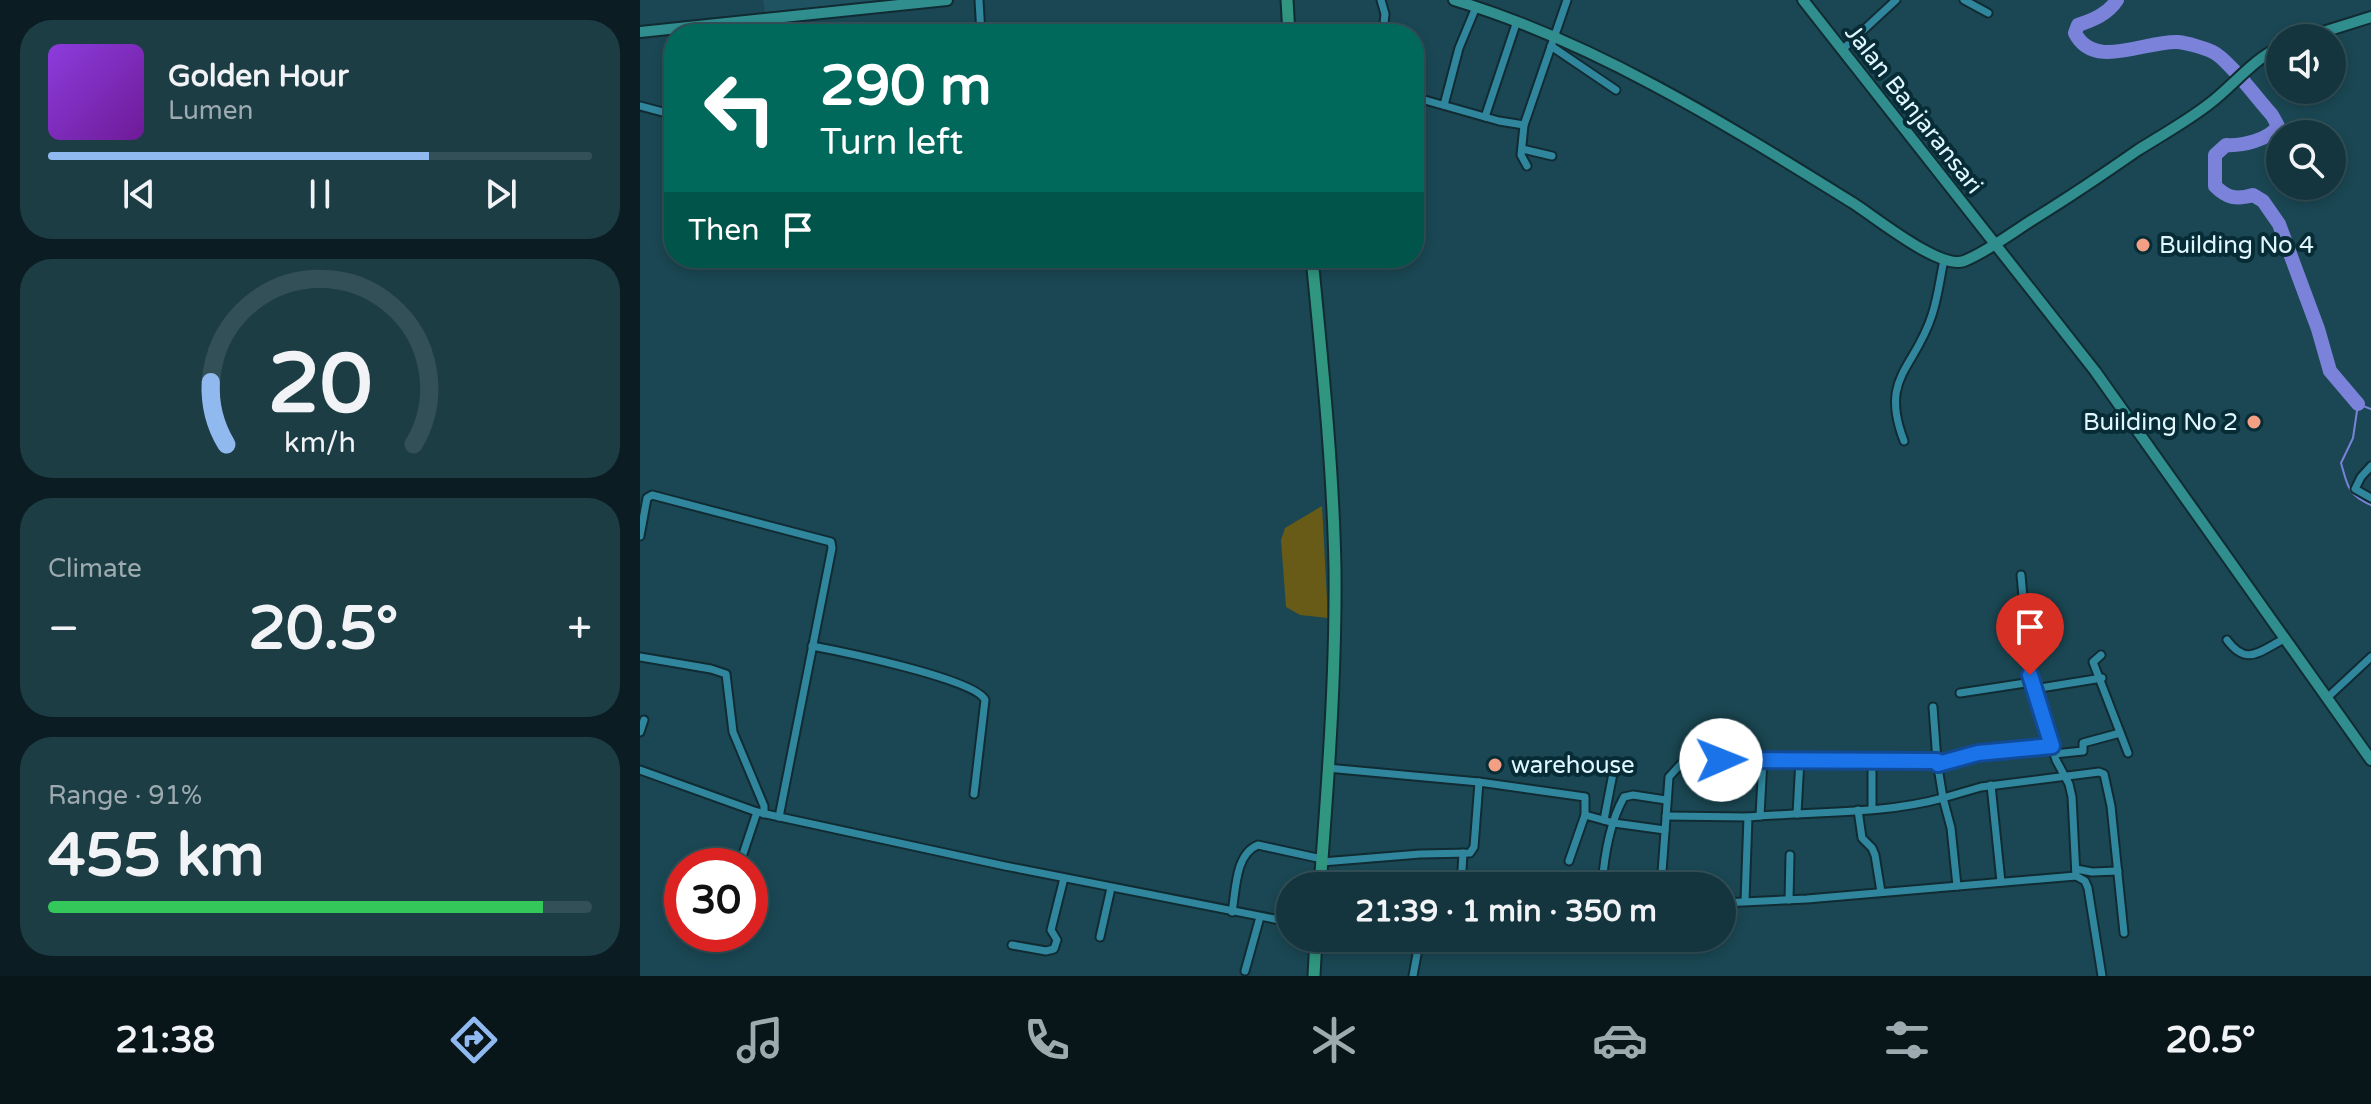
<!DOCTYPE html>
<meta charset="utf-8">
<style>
body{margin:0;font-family:"Varela Round",sans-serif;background:#1d3d45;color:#f1f3f6;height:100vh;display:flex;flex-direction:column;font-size:30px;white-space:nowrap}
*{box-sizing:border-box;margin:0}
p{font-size:26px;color:#9dabb0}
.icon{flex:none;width:44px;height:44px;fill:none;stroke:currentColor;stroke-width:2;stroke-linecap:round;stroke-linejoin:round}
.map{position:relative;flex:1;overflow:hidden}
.side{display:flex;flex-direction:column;gap:20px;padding:20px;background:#0b1d22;width:640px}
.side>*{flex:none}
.hud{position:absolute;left:24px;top:24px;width:760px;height:244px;border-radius:32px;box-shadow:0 4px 12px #0003,0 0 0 2px #335058;background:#00695c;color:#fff;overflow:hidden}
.tools{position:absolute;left:1626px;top:24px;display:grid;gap:16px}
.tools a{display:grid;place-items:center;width:80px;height:80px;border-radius:50%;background:#14353e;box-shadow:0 4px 12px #0003,0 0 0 2px #335058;font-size:40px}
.speed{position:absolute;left:24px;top:848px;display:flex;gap:16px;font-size:40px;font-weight:700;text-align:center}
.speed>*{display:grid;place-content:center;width:104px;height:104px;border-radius:50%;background:#14353e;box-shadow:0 4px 12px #0003,0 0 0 2px #335058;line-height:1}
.speed .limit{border:12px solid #d22;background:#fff;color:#111}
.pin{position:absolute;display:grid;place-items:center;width:68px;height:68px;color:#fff;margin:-82px -34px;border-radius:50% 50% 50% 0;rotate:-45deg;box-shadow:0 0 8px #0007}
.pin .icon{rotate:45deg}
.me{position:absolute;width:88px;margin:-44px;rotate:89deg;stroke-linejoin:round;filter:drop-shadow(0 0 6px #0008)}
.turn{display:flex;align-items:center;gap:28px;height:168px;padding:0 24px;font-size:36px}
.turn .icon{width:104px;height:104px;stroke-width:2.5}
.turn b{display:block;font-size:56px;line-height:68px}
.then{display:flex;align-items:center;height:76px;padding:0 24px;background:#0003;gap:16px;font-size:30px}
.big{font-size:60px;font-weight:800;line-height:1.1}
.side .tile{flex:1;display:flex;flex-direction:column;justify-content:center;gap:12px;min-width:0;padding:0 28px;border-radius:32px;background:#1d3d45}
.side .dial{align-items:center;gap:0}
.dial svg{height:208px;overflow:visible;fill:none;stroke:#335058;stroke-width:7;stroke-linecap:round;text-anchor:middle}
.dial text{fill:#f1f3f6;stroke:none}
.song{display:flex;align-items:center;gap:24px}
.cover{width:96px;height:96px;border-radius:12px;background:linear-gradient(135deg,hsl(270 70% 55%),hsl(280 70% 35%))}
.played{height:8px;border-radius:4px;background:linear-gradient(90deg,#90b9f0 70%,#335058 70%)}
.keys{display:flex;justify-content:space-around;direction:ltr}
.heat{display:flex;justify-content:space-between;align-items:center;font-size:44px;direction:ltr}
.charge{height:12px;border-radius:6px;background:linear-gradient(90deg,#34c759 91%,#335058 0)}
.trip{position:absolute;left:636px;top:872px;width:460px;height:80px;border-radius:40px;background:#14353e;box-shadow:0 4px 12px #0003,0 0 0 2px #335058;font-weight:800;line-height:80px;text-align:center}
.menu{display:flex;height:128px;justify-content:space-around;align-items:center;background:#081519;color:#9dabb0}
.menu .icon{width:56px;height:56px}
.menu .active{color:#90b9f0}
.menu b{font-size:36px;color:#f1f3f6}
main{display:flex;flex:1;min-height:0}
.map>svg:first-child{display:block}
.built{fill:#205361}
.green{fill:#685b17}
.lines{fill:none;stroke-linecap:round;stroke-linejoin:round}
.stream{stroke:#7a82d9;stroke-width:2}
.river{stroke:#7a82d9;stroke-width:14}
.street-casing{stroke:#112b33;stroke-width:11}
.secondary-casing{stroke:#112b33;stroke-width:14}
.primary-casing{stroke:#112b33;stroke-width:15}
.street{stroke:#30879d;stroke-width:7}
.secondary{stroke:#308e8e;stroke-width:10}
.primary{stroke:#30967f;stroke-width:11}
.route-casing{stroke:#114b97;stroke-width:20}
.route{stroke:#1a73e8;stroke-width:14}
.poi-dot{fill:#f39f84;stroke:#072c36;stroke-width:3}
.labels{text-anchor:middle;stroke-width:8;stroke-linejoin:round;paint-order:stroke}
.street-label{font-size:24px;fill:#e0f7ff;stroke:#072c36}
.poi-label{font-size:24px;fill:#e0f7ff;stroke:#072c36;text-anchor:start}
</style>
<main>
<section class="side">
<div class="tile">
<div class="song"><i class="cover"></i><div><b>Golden Hour</b><p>Lumen</p></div></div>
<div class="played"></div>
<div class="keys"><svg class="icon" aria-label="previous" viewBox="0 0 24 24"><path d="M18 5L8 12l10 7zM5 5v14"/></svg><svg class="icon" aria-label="pause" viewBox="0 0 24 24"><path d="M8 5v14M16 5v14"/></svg><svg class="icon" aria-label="next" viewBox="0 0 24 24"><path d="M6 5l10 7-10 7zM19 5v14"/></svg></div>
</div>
<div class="tile dial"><svg viewBox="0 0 100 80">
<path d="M14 69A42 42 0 1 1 86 69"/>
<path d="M14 69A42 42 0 0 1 8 45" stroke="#90b9f0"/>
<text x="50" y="56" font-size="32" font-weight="700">20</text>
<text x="50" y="72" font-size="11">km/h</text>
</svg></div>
<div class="tile"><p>Climate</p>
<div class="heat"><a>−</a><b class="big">20.5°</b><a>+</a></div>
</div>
<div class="tile"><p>Range · 91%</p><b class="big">455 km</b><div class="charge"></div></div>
</section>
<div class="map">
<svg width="1731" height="976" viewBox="0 0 1731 976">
<rect width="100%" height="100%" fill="#1a4753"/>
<!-- built -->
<path class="built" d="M123 0H257L125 12Z"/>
<!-- green -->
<path class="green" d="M682 506 688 618 660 615 646 607 641 540 645 528Z"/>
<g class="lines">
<!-- stream -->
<path class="stream" d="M1731 409 1718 404 1713 438 1701 463C1708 487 1707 494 1731 505"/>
<!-- river -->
<path class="river" d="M1477 0C1468 14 1453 20 1438 25L1435 33C1454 71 1506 40 1538 42 1547 43 1565 48 1573 52 1588 59 1619 101 1632 115L1638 126C1629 140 1602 146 1586 145L1575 155V186C1587 198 1596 200 1613 195L1623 201 1639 224 1678 329 1690 371 1718 404"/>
<defs>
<g id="street">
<path d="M339 0 341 34"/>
<path d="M741 0 745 14 743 34"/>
<path d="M1324 0 1348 13"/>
<path d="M911 46 976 90"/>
<path d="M1202 50 1256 0"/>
<path d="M774 97 859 121 884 125 927 0"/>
<path d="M804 105 819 48 836 7"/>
<path d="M0 106 34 115"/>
<path d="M845 117 877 21"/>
<path d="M884 125 881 155 887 166"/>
<path d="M882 149 912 156"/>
<path d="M1264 441C1239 377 1275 369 1292 315 1298 297 1300 278 1304 260"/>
<path d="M1731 466 1721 477 1715 489 1731 498"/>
<path d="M0 536 7 498 12 495 191 542 192 548 139 817"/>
<path d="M1381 575 1390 675 1416 760 1429 784 1432 797 1436 876"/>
<path d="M1587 640C1607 667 1620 651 1644 639"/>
<path d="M172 646C199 651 336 679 345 700L334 794"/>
<path d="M1461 655 1453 662 1488 753"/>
<path d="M0 657 71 669 86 674 93 732 124 806V814"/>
<path d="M1394 689 1462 678"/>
<path d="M1320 693 1392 682"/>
<path d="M1688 697 1731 657"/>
<path d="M1293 707 1297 761"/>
<path d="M0 732 4 720"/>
<path d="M1414 754 1443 751V743L1480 733"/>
<path d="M1232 760V808"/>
<path d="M1298 764 1338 753 1412 746"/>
<path d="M687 768 839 782 945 797V815L929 861"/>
<path d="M0 770 117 812 365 866 650 922"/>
<path d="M1351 785 1361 882"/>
<path d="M1218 810 1222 838 1232 848 1235 855 1241 892"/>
<path d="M1157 814 1160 759"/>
<path d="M945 815 974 823 1025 830"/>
<path d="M1026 816 1108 817"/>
<path d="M1120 816 1123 759"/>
<path d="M964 820 975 763"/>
<path d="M101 860 117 812"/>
<path d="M682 862 780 854 830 853 834 847 839 782"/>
<path d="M1436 869 1452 872 1478 871"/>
<path d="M821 886 823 853"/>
<path d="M962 886C964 858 970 822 984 797L993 795 1026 800"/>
<path d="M1021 886 1029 777 1041 764 1056 760 1297 761 1303 798 1341 787 1459 772 1464 774 1471 806 1484 933"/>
<path d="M1149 900 1150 855"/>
<path d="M1105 901 1108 817C1173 811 1241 815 1303 798L1311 828 1317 886"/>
<path d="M1082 903 1167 899 1436 876 1445 881 1448 888 1462 976"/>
<path d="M592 912C596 890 595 854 618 845L682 859"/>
<path d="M460 937 471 888"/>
<path d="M372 945 406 951 414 949 417 940 411 930 424 878"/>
<path d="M605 971 620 917"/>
<path d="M773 976 780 938"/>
</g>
<g id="secondary">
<path d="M814 0C957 43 1087 125 1213 203 1235 217 1300 270 1324 261 1349 251 1374 231 1397 217 1431 196 1465 173 1498 150 1522 135 1547 121 1569 104 1594 85 1612 60 1640 47"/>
<path d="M1163 0 1455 371 1731 760"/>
<path d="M0 32 307 0"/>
<path d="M1664 38 1731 17"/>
</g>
<g id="primary">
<path d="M647 0 649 34"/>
<path d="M672 258C682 361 693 465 695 569 696 674 688 781 680 886"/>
<path d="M674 976 676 938"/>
</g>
</defs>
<!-- street casing -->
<use href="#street" class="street-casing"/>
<!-- secondary casing -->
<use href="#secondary" class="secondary-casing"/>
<!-- primary casing -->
<use href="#primary" class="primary-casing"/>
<!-- street -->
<use href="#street" class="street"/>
<!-- secondary -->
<use href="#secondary" class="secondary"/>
<!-- primary -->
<use href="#primary" class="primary"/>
</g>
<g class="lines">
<defs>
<path id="route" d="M1081 760 1293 761H1297L1298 764 1338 753 1412 746 1390 675"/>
</defs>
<!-- route casing -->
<use href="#route" class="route-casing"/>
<!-- route -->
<use href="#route" class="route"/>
</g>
<!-- markers -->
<g class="poi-dot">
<circle cx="1503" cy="245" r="8"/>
<circle cx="1614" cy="422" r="8"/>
<circle cx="855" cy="765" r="8"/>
</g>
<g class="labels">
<!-- street labels -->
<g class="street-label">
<text transform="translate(1274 109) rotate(52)" y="8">Jalan Banjaransari</text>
</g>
<!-- poi labels -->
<g class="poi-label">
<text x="1519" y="253">Building No 4</text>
<text x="1598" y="430" text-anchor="end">Building No 2</text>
<text x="871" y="773">warehouse</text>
</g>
</g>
</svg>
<div class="tools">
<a><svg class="icon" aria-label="sound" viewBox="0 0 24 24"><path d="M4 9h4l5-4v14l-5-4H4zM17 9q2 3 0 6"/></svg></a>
<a><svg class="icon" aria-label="search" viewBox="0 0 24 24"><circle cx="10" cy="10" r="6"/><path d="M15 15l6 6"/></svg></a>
</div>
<div class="speed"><div class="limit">30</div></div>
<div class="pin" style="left:1390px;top:675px;background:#d93025"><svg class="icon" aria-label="arrive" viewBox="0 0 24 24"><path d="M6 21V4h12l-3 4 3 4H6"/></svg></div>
<svg class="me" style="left:1081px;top:760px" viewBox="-20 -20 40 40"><circle r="19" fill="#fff"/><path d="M0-13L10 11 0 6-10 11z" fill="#1a73e8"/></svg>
<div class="trip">21:39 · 1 min · 350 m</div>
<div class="hud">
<div class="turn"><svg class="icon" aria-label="left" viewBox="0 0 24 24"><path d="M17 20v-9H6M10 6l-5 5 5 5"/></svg><div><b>290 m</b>Turn left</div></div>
<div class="then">Then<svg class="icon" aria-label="arrive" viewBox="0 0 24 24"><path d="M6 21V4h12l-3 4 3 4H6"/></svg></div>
</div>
</div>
</main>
<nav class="menu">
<b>21:38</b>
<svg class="icon active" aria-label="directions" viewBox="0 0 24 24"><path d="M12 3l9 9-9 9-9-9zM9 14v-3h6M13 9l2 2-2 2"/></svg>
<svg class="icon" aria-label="music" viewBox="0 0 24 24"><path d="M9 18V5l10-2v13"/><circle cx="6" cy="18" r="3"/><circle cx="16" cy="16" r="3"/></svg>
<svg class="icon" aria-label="phone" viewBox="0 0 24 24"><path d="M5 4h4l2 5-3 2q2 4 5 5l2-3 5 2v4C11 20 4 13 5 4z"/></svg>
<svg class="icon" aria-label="climate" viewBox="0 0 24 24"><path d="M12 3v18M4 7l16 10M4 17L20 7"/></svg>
<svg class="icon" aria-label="car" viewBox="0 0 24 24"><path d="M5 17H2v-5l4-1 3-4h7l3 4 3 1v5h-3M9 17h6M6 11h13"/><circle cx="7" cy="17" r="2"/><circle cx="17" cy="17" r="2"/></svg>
<svg class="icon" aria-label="filters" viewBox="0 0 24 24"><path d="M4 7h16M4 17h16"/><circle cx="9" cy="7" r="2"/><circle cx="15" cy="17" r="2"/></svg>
<b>20.5°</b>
</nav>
